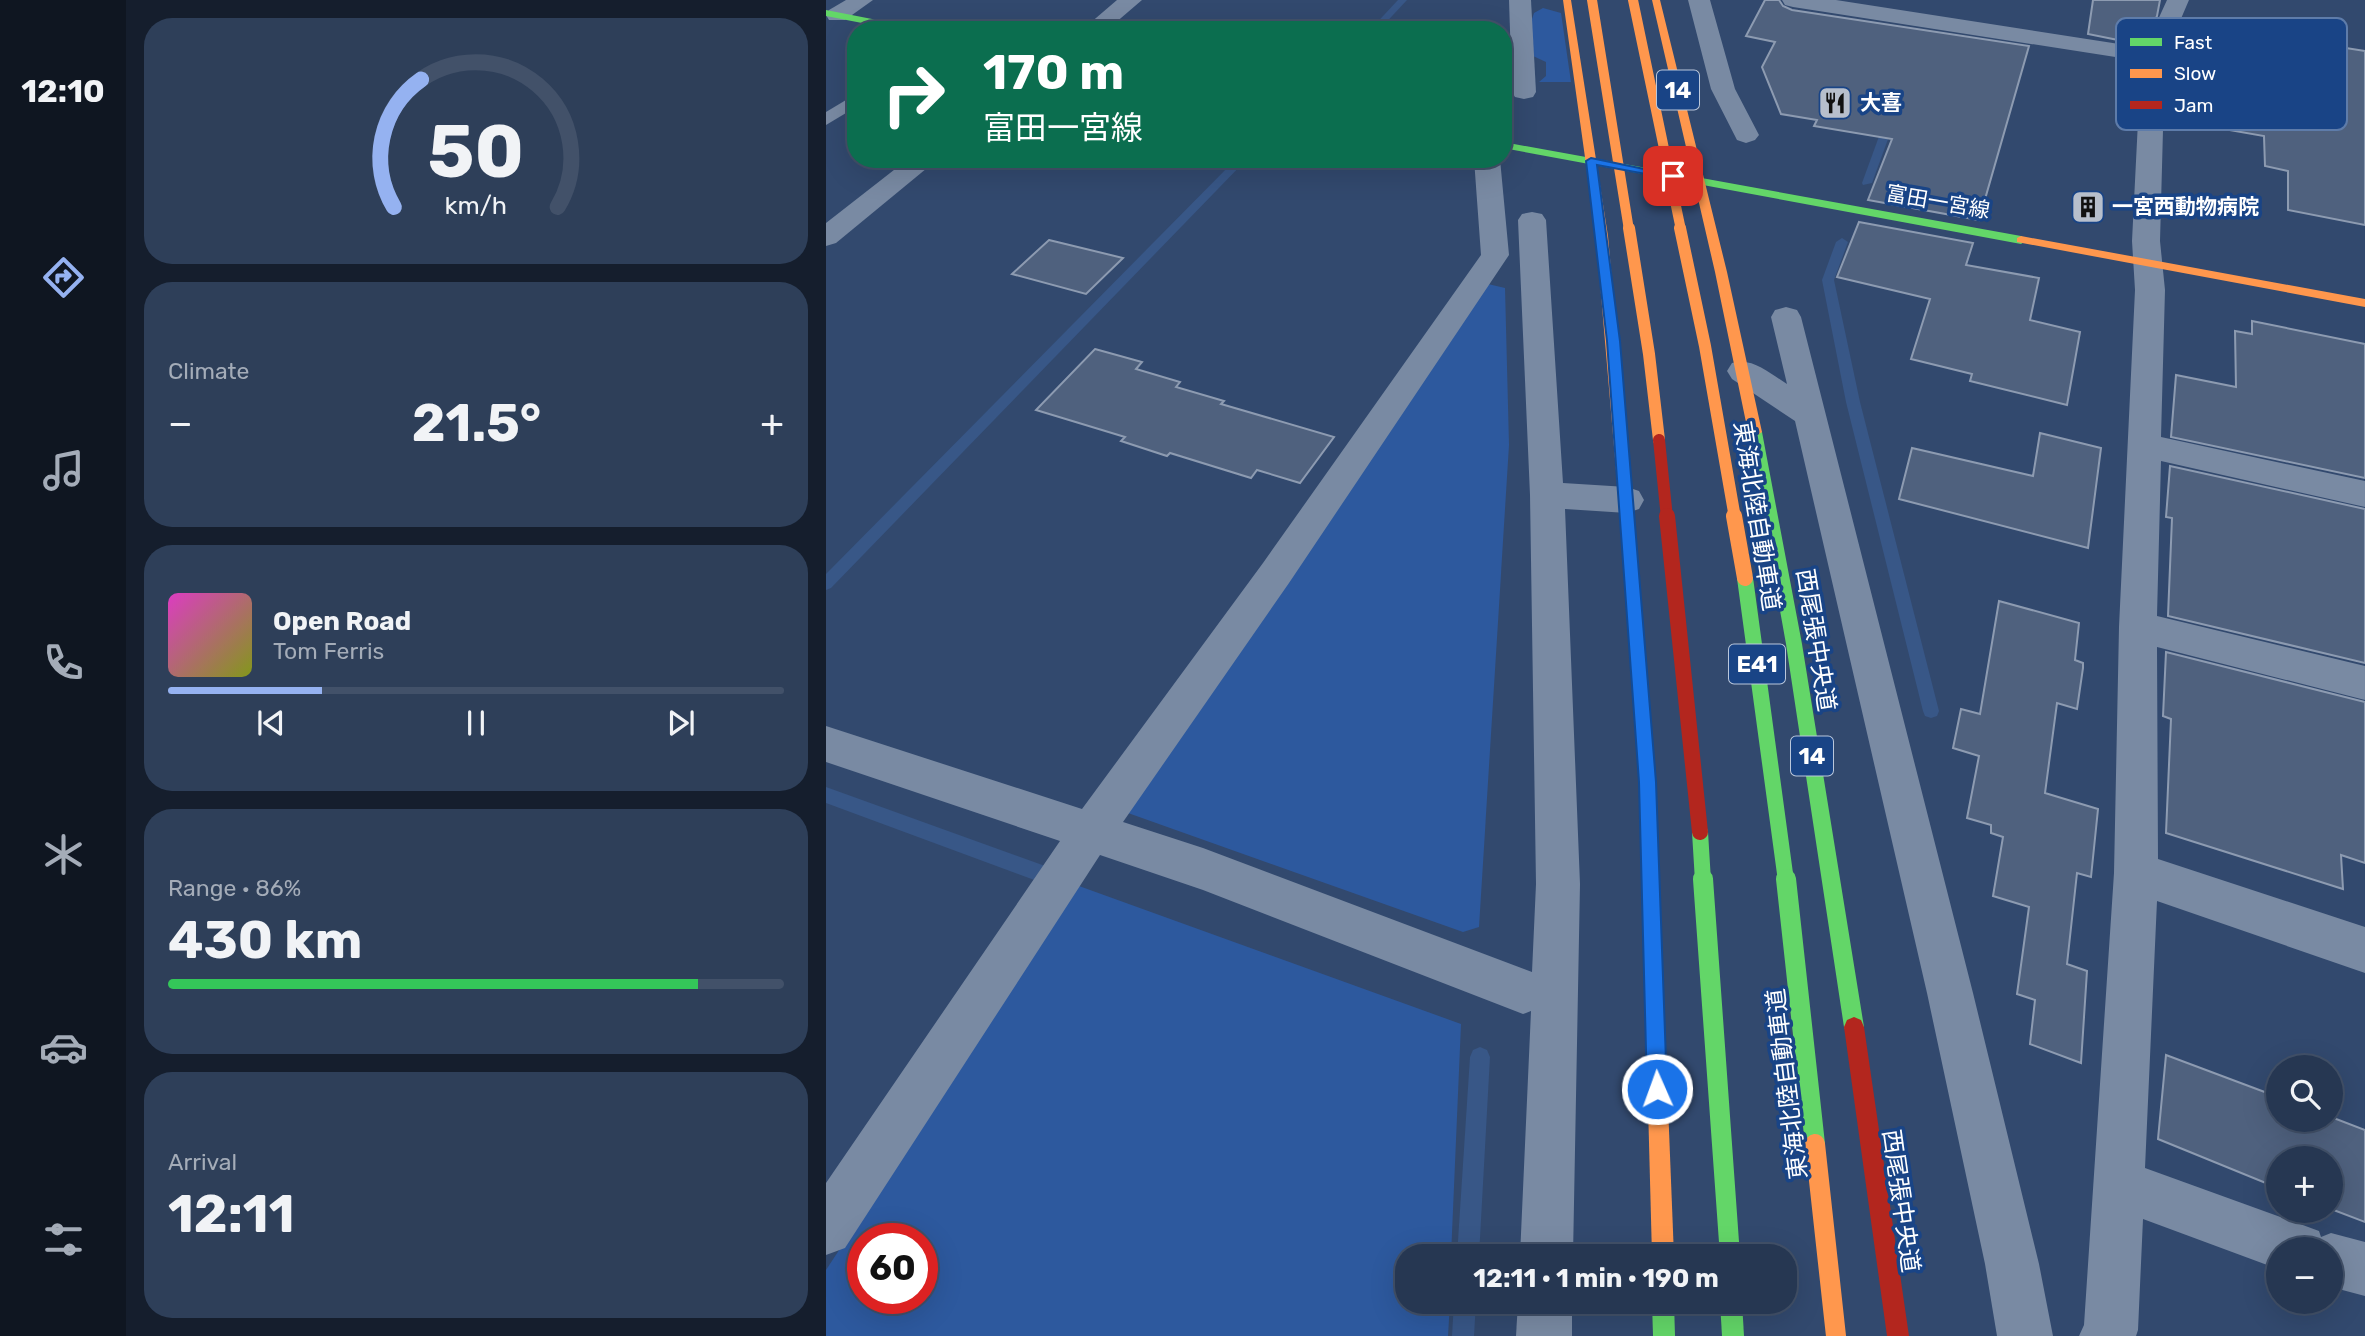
<!DOCTYPE html>
<meta charset="utf-8">
<style>
body{margin:0;font-family:Rubik,"Noto Sans JP",sans-serif;background:#2e3f59;color:#f1f3f6;height:100vh;display:flex;flex-direction:column;font-size:26px;white-space:nowrap}
*{box-sizing:border-box;margin:0}
p{font-size:23px;color:#a4acb8}
.icon{flex:none;width:38px;height:38px;fill:none;stroke:currentColor;stroke-width:2;stroke-linecap:round;stroke-linejoin:round}
.map{position:relative;flex:1;overflow:hidden}
.sheet{display:flex;flex-direction:column;gap:18px;padding:18px;background:#151e2d;width:700px}
.sheet>*{flex:none}
.top-card{position:absolute;left:21px;top:21px;width:665px;height:147px;border-radius:28px;box-shadow:0 7px 28px #0002,0 0 0 2px #425169;background:#0b6e4f;color:#fff;overflow:hidden}
.tools{position:absolute;left:1440px;top:1055px;display:grid;gap:14px}
.tools a{display:grid;place-items:center;width:77px;height:77px;border-radius:50%;background:#263752;box-shadow:0 7px 28px #0002,0 0 0 2px #425169;font-size:35px}
.speed{position:absolute;left:21px;top:1223px;display:flex;gap:14px;font-size:35px;font-weight:700;text-align:center}
.speed>*{display:grid;place-content:center;width:91px;height:91px;border-radius:50%;background:#263752;box-shadow:0 7px 28px #0002,0 0 0 2px #425169;line-height:1}
.speed .limit{border:10px solid #d22;background:#fff;color:#111}
.pin{position:absolute;display:grid;place-items:center;width:60px;height:60px;color:#fff;margin:-30px;border-radius:14px;box-shadow:0 4px 10px #0006}
.me{position:absolute;width:77px;margin:-38px;rotate:358deg;stroke-linejoin:round;filter:drop-shadow(0 0 5px #0008)}
.turn{display:flex;align-items:center;gap:24px;height:147px;padding:0 21px;font-size:32px}
.turn .icon{width:91px;height:91px;stroke-width:2.5}
.turn b{display:block;font-size:49px;line-height:60px}
.big{font-size:52px;font-weight:700;line-height:1.1}
.sheet .widget{flex:1;display:flex;flex-direction:column;justify-content:center;gap:10px;min-width:0;padding:0 24px;border-radius:28px;background:#2e3f59}
.sheet .dial{align-items:center;gap:0}
.dial svg{height:182px;overflow:visible;fill:none;stroke:#425169;stroke-width:7;stroke-linecap:round;text-anchor:middle}
.dial text{fill:#f1f3f6;stroke:none}
.song{display:flex;align-items:center;gap:21px}
.cover{width:84px;height:84px;border-radius:10px;background:linear-gradient(135deg,hsl(310 70% 55%),hsl(70 70% 35%))}
.played{height:7px;border-radius:4px;background:linear-gradient(90deg,#95b2f1 25%,#425169 25%)}
.keys{display:flex;justify-content:space-around;direction:ltr}
.heat{display:flex;justify-content:space-between;align-items:center;font-size:38px;direction:ltr}
.charge{height:10px;border-radius:5px;background:linear-gradient(90deg,#34c759 86%,#425169 0)}
.trip{position:absolute;left:569px;top:1244px;width:402px;height:70px;border-radius:28px;background:#263752;box-shadow:0 7px 28px #0002,0 0 0 2px #425169;font-weight:700;line-height:70px;text-align:center}
main{display:flex;flex:1;min-height:0}
.dock{display:flex;flex-direction:column;width:126px;justify-content:space-around;align-items:center;background:#0f1621;color:#a4acb8}
.dock .icon{width:49px;height:49px}
.dock .selected{color:#95b2f1}
.dock b{font-size:32px;color:#f1f3f6}
.map>svg:first-child{display:block}
.green{fill:#2d599e;fill-rule:evenodd}
.lines{fill:none;stroke-linecap:round;stroke-linejoin:round}
.stream{fill:#385787;fill-rule:evenodd}
.building{fill:#4f617e;stroke:#8d9bb1;stroke-width:2}
.lane{fill:#798aa3;fill-rule:evenodd}
.street{fill:#798aa3;fill-rule:evenodd}
.fast{fill:#63d668;fill-rule:evenodd}
.slow{fill:#ff974d;fill-rule:evenodd}
.jam{fill:#b3261e;fill-rule:evenodd}
.fast-bridge-far1{stroke:#63d668;stroke-width:16}
.fast-bridge{stroke:#63d668;stroke-width:20}
.slow-bridge-far3{stroke:#ff974d;stroke-width:10}
.slow-bridge-far2{stroke:#ff974d;stroke-width:12}
.slow-bridge-far1{stroke:#ff974d;stroke-width:16}
.slow-bridge{stroke:#ff974d;stroke-width:20}
.jam-bridge-far1{stroke:#b3261e;stroke-width:12}
.jam-bridge{stroke:#b3261e;stroke-width:16}
.route{fill:#1a73e8;stroke:#114b97;stroke-width:2}
.labels{text-anchor:middle;stroke-width:7;stroke-linejoin:round;paint-order:stroke}
.far-poi-label{font-size:21px;font-weight:bold;fill:#fff;stroke:#194486;text-anchor:start}
.far-street-label{font-size:21px;fill:#fff;stroke:#194486}
.shield{fill:#194486;stroke:#bac7db;stroke-width:2}
.shield-label{font-size:23px;font-weight:bold;fill:#fff}
.street-label{font-size:24px;fill:#fff;stroke:#194486}
.key{fill:#194486;stroke:#5e7caa;stroke-width:2}
.key-label{font-size:19px;fill:#fff}
</style>
<main>
<nav class="dock">
<b>12:10</b>
<svg class="icon selected" aria-label="directions" viewBox="0 0 24 24"><path d="M12 3l9 9-9 9-9-9zM9 14v-3h6M13 9l2 2-2 2"/></svg>
<svg class="icon" aria-label="music" viewBox="0 0 24 24"><path d="M9 18V5l10-2v13"/><circle cx="6" cy="18" r="3"/><circle cx="16" cy="16" r="3"/></svg>
<svg class="icon" aria-label="phone" viewBox="0 0 24 24"><path d="M5 4h4l2 5-3 2q2 4 5 5l2-3 5 2v4C11 20 4 13 5 4z"/></svg>
<svg class="icon" aria-label="climate" viewBox="0 0 24 24"><path d="M12 3v18M4 7l16 10M4 17L20 7"/></svg>
<svg class="icon" aria-label="car" viewBox="0 0 24 24"><path d="M5 17H2v-5l4-1 3-4h7l3 4 3 1v5h-3M9 17h6M6 11h13"/><circle cx="7" cy="17" r="2"/><circle cx="17" cy="17" r="2"/></svg>
<svg class="icon" aria-label="filters" viewBox="0 0 24 24"><path d="M4 7h16M4 17h16"/><circle cx="9" cy="7" r="2"/><circle cx="15" cy="17" r="2"/></svg>
</nav>
<section class="sheet">
<div class="widget dial"><svg viewBox="0 0 100 80">
<path d="M14 69A42 42 0 1 1 86 69"/>
<path d="M14 69A42 42 0 0 1 26 13" stroke="#95b2f1"/>
<text x="50" y="56" font-size="32" font-weight="700">50</text>
<text x="50" y="72" font-size="11">km/h</text>
</svg></div>
<div class="widget"><p>Climate</p>
<div class="heat"><a>−</a><b class="big">21.5°</b><a>+</a></div>
</div>
<div class="widget">
<div class="song"><i class="cover"></i><div><b>Open Road</b><p>Tom Ferris</p></div></div>
<div class="played"></div>
<div class="keys"><svg class="icon" aria-label="previous" viewBox="0 0 24 24"><path d="M18 5L8 12l10 7zM5 5v14"/></svg><svg class="icon" aria-label="pause" viewBox="0 0 24 24"><path d="M8 5v14M16 5v14"/></svg><svg class="icon" aria-label="next" viewBox="0 0 24 24"><path d="M6 5l10 7-10 7zM19 5v14"/></svg></div>
</div>
<div class="widget"><p>Range · 86%</p><b class="big">430 km</b><div class="charge"></div></div>
<div class="widget"><p>Arrival</p><b class="big">12:11</b></div>
</section>
<div class="map">
<svg width="1539" height="1336" viewBox="0 0 1539 1336">
<rect width="100%" height="100%" fill="#32496e"/>
<!-- green -->
<g class="green">
<path d="M717 8 735 13 745 82H713L720 76V62L707 56 704 25 708 13Z"/>
<path d="M662 284 679 288 683 445 653 927 637 932 302 813Z"/>
<path d="M253 886 635 1024 625 1256H581V1302H624L622 1336H0V1270ZM37 1239H96V1298H37Z"/>
</g>
<g class="lines">
<!-- stream -->
<g class="stream">
<path d="M572 0H581L553 30H544Z"/>
<path d="M1064 117 1069 120 1046 183 1037 185 1036 183 1059 120Z"/>
<path d="M410 159H421L5 588 0 590V574Z"/>
<path d="M1016 238 1022 242 1008 280 1034 402 1113 711 1111 716 1105 718 1099 716 1097 711 1020 402 996 280 1010 242Z"/>
<path d="M0 787 222 867 228 870 231 876 228 882 222 885 0 803Z"/>
<path d="M654 1047 661 1050 664 1057 653 1256H631L644 1057 647 1050Z"/>
<path d="M628 1302H650L648 1336H626Z"/>
</g>
</g>
<!-- building -->
<g class="building">
<path d="M939 0H953L957 6 966 10 1203 46 1153 220 1042 200 1066 139 988 126 991 120 955 114 936 67 949 42 920 36Z"/>
<path d="M1267 0H1334L1331 16 1317 45 1262 34Z"/>
<path d="M1356 22 1539 51V225L1462 210V171L1439 166 1438 136 1363 123 1364 96 1342 92 1350 38Z"/>
<path d="M1033 222 1147 243 1140 265 1213 278 1204 320 1254 332 1241 405 1144 381 1146 374 1085 359 1104 299 1011 277Z"/>
<path d="M223 240 297 258 260 294 186 274Z"/>
<path d="M1426 321 1539 344V478L1345 437 1350 375 1410 387 1409 331 1426 334Z"/>
<path d="M269 349 316 362 310 369 354 382 350 387 398 401 395 404 508 437 474 483 431 470 425 478 344 453 341 456 295 441 299 437 210 410Z"/>
<path d="M1214 433 1275 448 1262 548 1073 499 1086 448 1207 476Z"/>
<path d="M1344 466 1539 509V663L1342 616 1346 518 1340 517Z"/>
<path d="M1173 601 1253 623 1249 660 1257 663V668L1251 709 1231 703 1219 793 1272 809 1265 877 1251 873 1241 964 1261 971 1255 1063 1204 1044 1209 1000 1191 994 1203 907 1167 896 1177 837 1165 833V825L1141 818 1153 756 1127 748 1135 709 1154 714Z"/>
<path d="M1340 652 1539 702V863L1515 855 1517 889 1340 833 1345 719 1337 716Z"/>
<path d="M1340 1055 1452 1097V1120H1505V1117L1539 1130V1222L1505 1209V1158H1452V1188L1332 1139Z"/>
</g>
<g class="lines">
<!-- lane -->
<path class="lane" d="M30 94V107L0 125V112Z"/>
<!-- street -->
<g class="street">
<path d="M20 0H47L19 20H3L0 15 3 10Z"/>
<path d="M291 0H316L281 30H256Z"/>
<path d="M683 0H705L710 92 707 97 698 99 689 97 686 92Z"/>
<path d="M862 0H884L909 89 933 135 929 140 920 143 911 140 885 89Z"/>
<path d="M956 0H1010L1319 48 1341 0H1363L1339 56 1334 241 1339 290 1335 437 1539 481V507L1335 461 1331 616 1539 666V700L1331 647 1332 859 1539 927V973L1331 901 1319 1168 1474 1224 1493 1231 1495 1237 1505 1233 1539 1242V1296L1505 1287V1250H1452V1269L1317 1219 1312 1330 1310 1336H1253L1258 1325 1288 873 1293 627 1309 290 1306 241 1315 61 967 7 959 5Z"/>
<path d="M82 159H112L10 243 0 246V223Z"/>
<path d="M648 159H674L683 255 463 583 297 822 377 848 706 972 710 884 704 495 692 220 696 214 706 212 716 214 720 220 737 483 801 487 813 491 818 500 813 509 801 513 739 509 754 884 747 1256H694L705 1011 697 1014 377 890 274 855 19 1248 0 1255V1183L234 841 0 762V726L256 809 437 563 655 255Z"/>
<path d="M960 307 971 310 975 317 1147 993 1213 1264 1227 1336H1171L1159 1264 1101 993 969 421 906 379 901 371 906 363C927 357 943 373 961 384L945 317 949 310Z"/>
<path d="M692 1302H746V1336H690Z"/>
</g>
<!-- fast -->
<g class="fast">
<path d="M0 10 87 27 91 30H72L0 16Z"/>
<path d="M677 142 1195 236 1201 240 1195 244 677 148Z"/>
<path d="M929 427 936 432 976 644 1038 1027 1035 1034 1028 1037 1021 1034 1018 1027 960 644 922 432Z"/>
<path d="M806 570 813 576 829 782 836 954 834 961 827 963 820 961 818 954 813 782 799 576Z"/>
<path d="M826 1302H848L849 1336H827Z"/>
<path d="M894 1302H916L918 1336H896Z"/>
</g>
<!-- slow -->
<g class="slow">
<path d="M737 0H745L782 236 813 576 806 582 799 576 770 236Z"/>
<path d="M826 0H834L901 272 936 432 929 437 922 432 889 272Z"/>
<path d="M1195 236 1539 299V307L1191 242V238Z"/>
<path d="M827 945 834 947 836 954 848 1256H826L818 954 820 947Z"/>
</g>
<!-- jam -->
<path class="jam" d="M1028 1017 1035 1020 1038 1027 1083 1336H1061L1018 1027 1021 1020Z"/>
<!-- fast-bridge-far1 -->
<g class="fast-bridge-far1">
<path d="M919 578 960 881"/>
<path d="M874 832 877 881"/>
</g>
<!-- fast-bridge -->
<g class="fast-bridge">
<path d="M877 879 904 1256"/>
<path d="M960 879 989 1144"/>
</g>
<!-- slow-bridge-far3 -->
<g class="slow-bridge-far3">
<path d="M766 0 803 230"/>
<path d="M807 0 855 230"/>
</g>
<!-- slow-bridge-far2 -->
<g class="slow-bridge-far2">
<path d="M803 228 823 354 833 440"/>
<path d="M854 228 879 346 909 518"/>
</g>
<!-- slow-bridge-far1 -->
<path class="slow-bridge-far1" d="M908 516 919 578"/>
<!-- slow-bridge -->
<path class="slow-bridge" d="M989 1144 1010 1336"/>
<!-- jam-bridge-far1 -->
<path class="jam-bridge-far1" d="M833 440 841 518"/>
<!-- jam-bridge -->
<path class="jam-bridge" d="M841 516 874 832"/>
</g>
<!-- route -->
<path class="route" d="M765 158 852 176 847 179 771 165 794 341 830 782 841 1089 838 1096 831 1099 824 1096 821 1089 813 782 781 341 760 161Z"/>
<!-- icons -->
<defs>
<symbol id="restaurant-square" viewBox="-11 -11 22 22"><rect x="-9" y="-9" width="18" height="18" rx="4" fill="#b7bfcc" stroke="#194486"/><path d="M-5-6h1v4h1v-4h1v4h1v-4h1v5L-1.5 .5V6h-2V.5L-5-1ZM5-6V6H3V1.5H1.5Q1.5-4 5-6Z" fill="#111"/></symbol>
<symbol id="building-square" viewBox="-11 -11 22 22"><rect x="-9" y="-9" width="18" height="18" rx="4" fill="#b7bfcc" stroke="#194486"/><path d="M-4-6H4V6H1V3H-1V6H-4ZM-2.5-4.3h1.7v1.8h-1.7ZM.8-4.3h1.7v1.8H.8ZM-2.5-1h1.7V.8h-1.7ZM.8-1h1.7V.8H.8Z" fill="#111"/></symbol>
</defs>
<g fill-rule="evenodd">
<use href="#restaurant-square" x="990" y="84" width="38" height="38"/>
<use href="#building-square" x="1243" y="188" width="38" height="38"/>
</g>
<g class="labels">
<!-- far-poi labels -->
<g class="far-poi-label">
<text x="1034" y="110">大喜</text>
<text x="1286" y="214">一宮西動物病院</text>
</g>
<!-- far-street labels -->
<g class="far-street-label">
<text transform="translate(1112 202) rotate(10)" y="7">富田一宮線</text>
</g>
<!-- shield labels -->
<g class="shield">
<rect x="831" y="70.5" width="42" height="39" rx="5"/>
<rect x="903" y="644.5" width="56" height="39" rx="5"/>
<rect x="965" y="736.5" width="42" height="39" rx="5"/>
</g>
<g class="shield-label">
<text x="852" y="98">14</text>
<text x="931" y="672">E41</text>
<text x="986" y="764">14</text>
</g>
<!-- street labels -->
<g class="street-label">
<text transform="translate(931 516) rotate(81)" y="8">東海北陸自動車道</text>
<text transform="translate(990 640) rotate(81)" y="8">西尾張中央道</text>
<text transform="translate(961 1084) rotate(-97)" y="8">東海北陸自動車道</text>
<text transform="translate(1075 1201) rotate(82)" y="8">西尾張中央道</text>
</g>
</g>
<!-- legend -->
<rect x="1290" y="18" width="231" height="112" rx="10" class="key"/>
<rect x="1304" y="38" width="32" height="8" fill="#63d668"/>
<rect x="1304" y="69" width="32" height="9" fill="#ff974d"/>
<rect x="1304" y="101" width="32" height="8" fill="#b3261e"/>
<g class="key-label">
<text x="1348" y="49">Fast</text>
<text x="1348" y="80">Slow</text>
<text x="1348" y="112">Jam</text>
</g>
</svg>
<div class="tools">
<a><svg class="icon" aria-label="search" viewBox="0 0 24 24"><circle cx="10" cy="10" r="6"/><path d="M15 15l6 6"/></svg></a>
<a>+</a>
<a>−</a>
</div>
<div class="speed"><div class="limit">60</div></div>
<div class="pin" style="left:847px;top:176px;background:#d93025"><svg class="icon" aria-label="arrive" viewBox="0 0 24 24"><path d="M6 21V4h12l-3 4 3 4H6"/></svg></div>
<svg class="me" style="left:831px;top:1089px" viewBox="-20 -20 40 40"><circle r="17" fill="#1a73e8" stroke="#fff" stroke-width="3"/><path d="M0-11L8 9 0 5-8 9z" fill="#fff"/></svg>
<div class="trip">12:11 · 1 min · 190 m</div>
<div class="top-card">
<div class="turn"><svg class="icon" aria-label="right" viewBox="0 0 24 24"><path d="M7 20v-9h11M14 6l5 5-5 5"/></svg><div><b>170 m</b>富田一宮線</div></div>
</div>
</div>
</main>
